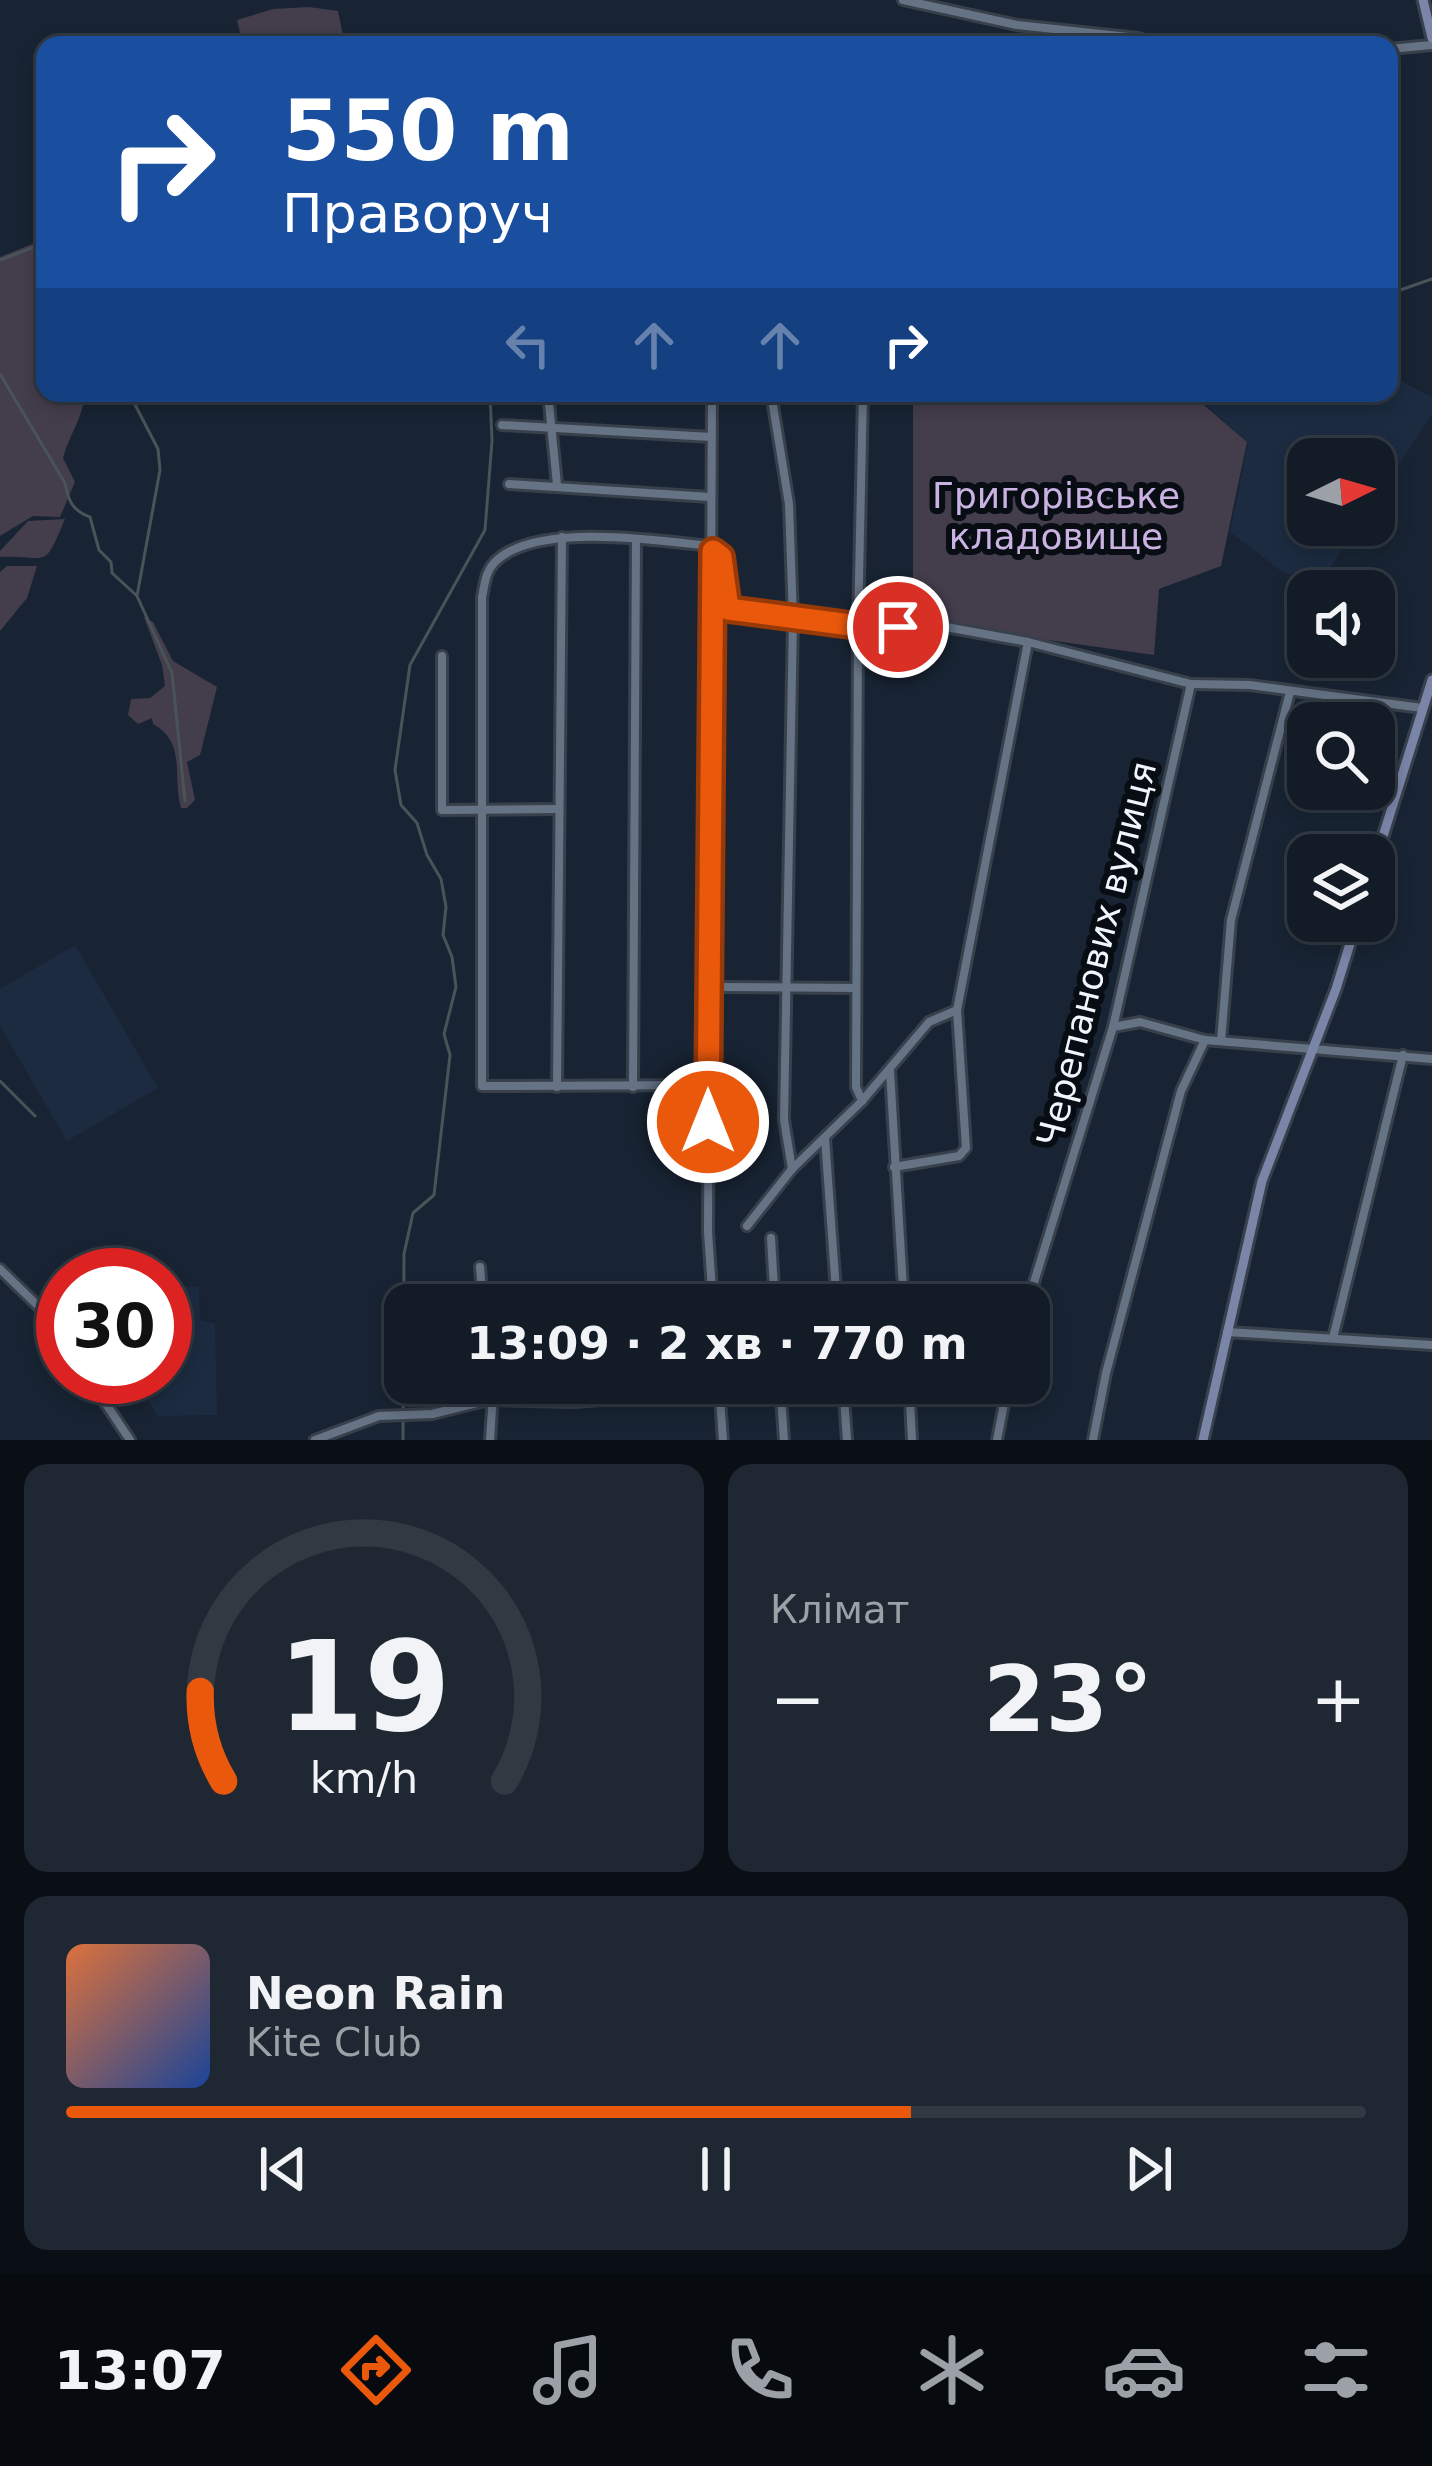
<!DOCTYPE html>
<html lang="uk">
<meta charset="utf-8">
<style>
body{margin:0;font-family:"DejaVu Sans",sans-serif;background:#1f2832;color:#f1f3f6;height:100vh;display:flex;flex-direction:column;font-size:45px;white-space:nowrap}
*{box-sizing:border-box;margin:0}
p{font-size:39px;color:#9ca1a7}
.icon{flex:none;width:66px;height:66px;fill:none;stroke:currentColor;stroke-width:2;stroke-linecap:round;stroke-linejoin:round}
.map{position:relative;height:1440px;overflow:hidden}
.side{display:flex;flex-direction:column;gap:24px;padding:24px;background:#0a0f15;flex:1}
.side>*{flex:none}
.top-card{position:absolute;left:36px;top:36px;width:1362px;height:366px;border-radius:24px;box-shadow:0 6px 18px #0003,0 0 0 3px #313943;background:#1a4fa0;color:#fff;overflow:hidden}
.needle{width:78px;rotate:85deg}
.fabs{position:absolute;left:1287px;top:438px;display:grid;gap:24px}
.fabs a{display:grid;place-items:center;width:108px;height:108px;border-radius:24px;background:#121b26;box-shadow:0 6px 18px #0003,0 0 0 3px #313943;font-size:60px}
.speed{position:absolute;left:36px;top:1248px;display:flex;gap:24px;font-size:60px;font-weight:700;text-align:center}
.speed>*{display:grid;place-content:center;width:156px;height:156px;border-radius:50%;background:#121b26;box-shadow:0 6px 18px #0003,0 0 0 3px #313943;line-height:1}
.speed .limit{border:18px solid #d22;background:#fff;color:#111}
.pin{position:absolute;display:grid;place-items:center;width:102px;height:102px;color:#fff;margin:-51px;border:6px solid #fff;border-radius:50%;box-shadow:0 3px 12px #0007}
.me{position:absolute;width:132px;margin:-66px;rotate:0deg;stroke-linejoin:round;filter:drop-shadow(0 0 9px #0008)}
.turn{display:flex;align-items:center;gap:42px;height:252px;padding:0 48px;font-size:54px}
.turn .icon{width:156px;height:156px;stroke-width:2.5}
.turn b{display:block;font-size:84px;line-height:102px}
.lanes{display:flex;align-items:center;height:114px;padding:0 48px;background:#0003;justify-content:center;gap:60px;direction:ltr}
.lanes .off{opacity:.35}
.big{font-size:90px;font-weight:600;line-height:1.1}
.side .widget{flex:1;display:flex;flex-direction:column;justify-content:center;gap:18px;min-width:0;padding:0 42px;border-radius:24px;background:#1f2832}
.side .dial{align-items:center;gap:0}
.dial svg{height:312px;overflow:visible;fill:none;stroke:#313943;stroke-width:7;stroke-linecap:round;text-anchor:middle}
.dial text{fill:#f1f3f6;stroke:none}
.song{display:flex;align-items:center;gap:36px}
.cover{width:144px;height:144px;border-radius:18px;background:linear-gradient(135deg,hsl(20 70% 55%),hsl(220 70% 35%))}
.played{height:12px;border-radius:6px;background:linear-gradient(90deg,#ea580c 65%,#313943 65%)}
.keys{display:flex;justify-content:space-around;direction:ltr}
.heat{display:flex;justify-content:space-between;align-items:center;font-size:66px;direction:ltr}
.side .tiles{flex:1;display:grid;gap:24px;grid-template-columns:1fr 1fr}
.widget:last-child{grid-column:span 2}
.trip{position:absolute;left:384px;top:1284px;width:666px;height:120px;border-radius:24px;background:#121b26;box-shadow:0 6px 18px #0003,0 0 0 3px #313943;font-weight:600;line-height:120px;text-align:center}
.tabs{display:flex;height:192px;justify-content:space-around;align-items:center;background:#070b0f;color:#9ca1a7}
.tabs .icon{width:84px;height:84px}
.tabs .active{color:#ea580c}
.tabs b{font-size:54px;color:#f1f3f6}
.map>svg:first-child{display:block}
.built{fill:#1c2b40}
.green{fill:#443d4c}
.lines{fill:none;stroke-linecap:round;stroke-linejoin:round}
.stream{stroke:#485458;stroke-width:3}
.street-casing{stroke:#38404c;stroke-width:14}
.secondary-casing{stroke:#38404c;stroke-width:15}
.street{stroke:#657385;stroke-width:8}
.secondary{stroke:#7a85a8;stroke-width:9}
.route-casing{stroke:#983908;stroke-width:30}
.route{stroke:#ea580c;stroke-width:21}
.labels{text-anchor:middle;stroke-width:12;stroke-linejoin:round;paint-order:stroke}
.park-label{font-size:36px;fill:#cab3e2;stroke:#080d13}
.street-label{font-size:36px;fill:#eff6fe;stroke:#080d13}
</style>
<div class="map">
<svg width="1432" height="1440" viewBox="0 0 1432 1440">
<rect width="100%" height="100%" fill="#182433"/>
<!-- built -->
<g class="built">
<path d="M1389 375 1432 397V414L1374 502V459H1308V525H1358L1328 571 1285 574 1230 532 1248 443 1193 393H1389Z"/>
<path d="M75 945 158 1088 67 1141 0 1026V989Z"/>
<path d="M199 1286 200 1320 215 1324 217 1415 157 1416 135 1377H165V1288Z"/>
</g>
<!-- green -->
<g class="green">
<path d="M309 7 338 11 345 45H243L237 20 273 9Z"/>
<path d="M45 239V393H85C83 418 70 433 63 458L75 482 60 517 33 516 0 536V257Z"/>
<path d="M913 393H1190L1247 442 1221 566 1159 589 1154 655 913 621Z"/>
<path d="M65 519C43 572 49 555 0 557V551L28 521Z"/>
<path d="M7 566H37L27 598 0 631V572Z"/>
<path d="M144 617 153 622 173 661 217 687 200 755 187 762 195 800 187 808H181C172 776 187 743 153 724L152 718 138 724 128 715 131 699 150 698 165 686 162 665Z"/>
</g>
<g class="lines">
<!-- stream -->
<g class="stream">
<path d="M0 260 45 243"/>
<path d="M1389 294 1432 279"/>
<path d="M0 374 65 483C68 501 73 511 90 517L99 550 111 562 112 573 136 595"/>
<path d="M129 393 158 449 160 470 137 596 172 673 185 801"/>
<path d="M0 1081 35 1116"/>
<path d="M403 1440 404 1254 413 1213 434 1195 450 1055 444 1034 456 987 452 957 443 935 446 907 441 879 427 855 417 823 401 805 395 770 410 665 485 530 492 441 490 393"/>
</g>
<defs>
<g id="street">
<path d="M903 0 1017 25 1138 38 1163 45"/>
<path d="M1389 49 1432 45"/>
<path d="M548 393 557 485"/>
<path d="M712 393 708 1232 713 1305"/>
<path d="M771 393 789 504 793 618 784 1120 792 1169"/>
<path d="M502 425 711 437"/>
<path d="M509 484 710 497"/>
<path d="M442 656V810L558 809"/>
<path d="M720 987 856 988"/>
<path d="M1113 1027 1140 1022 1205 1040 1432 1059"/>
<path d="M1221 1041 1231 920 1290 692"/>
<path d="M890 1071 904 1305"/>
<path d="M708 1085 482 1086V597C485 584 485 572 495 562 533 523 650 539 701 545L720 557 728 609 889 629 913 621 1028 642 1191 684 1250 685 1422 708"/>
<path d="M557 1087 562 537"/>
<path d="M633 1087 636 541"/>
<path d="M862 1101 856 1087 858 626 863 393"/>
<path d="M825 1138 837 1305"/>
<path d="M894 1167 959 1156 966 1148 957 1010 1028 642"/>
<path d="M747 1226 792 1169 862 1101 929 1022 957 1010"/>
<path d="M771 1238 775 1305"/>
<path d="M480 1267 483 1305"/>
<path d="M0 1269 39 1307 63 1340"/>
<path d="M1027 1305 1113 1027 1191 684"/>
<path d="M1227 1332 1432 1345"/>
<path d="M1333 1338 1403 1055"/>
<path d="M88 1377 130 1440"/>
<path d="M487 1383 492 1409 490 1440"/>
<path d="M780 1383 784 1440"/>
<path d="M843 1383 847 1440"/>
<path d="M909 1383 912 1440"/>
<path d="M719 1384 723 1440"/>
<path d="M315 1440 379 1416 432 1414 489 1400 573 1402 707 1392 736 1383"/>
<path d="M997 1440 1008 1383"/>
<path d="M1093 1440 1106 1373 1181 1091 1205 1040"/>
</g>
<g id="secondary">
<path d="M1423 0 1432 38"/>
<path d="M1374 865 1432 680"/>
<path d="M1203 1440 1262 1181 1336 989 1357 921"/>
</g>
</defs>
<!-- street casing -->
<use href="#street" class="street-casing"/>
<!-- secondary casing -->
<use href="#secondary" class="secondary-casing"/>
<!-- street -->
<use href="#street" class="street"/>
<!-- secondary -->
<use href="#secondary" class="secondary"/>
</g>
<g class="lines">
<defs>
<path id="route" d="M708 1122 713 551 721 557 728 609 858 626 898 627"/>
</defs>
<!-- route casing -->
<use href="#route" class="route-casing"/>
<!-- route -->
<use href="#route" class="route"/>
</g>
<g class="labels">
<!-- park labels -->
<g class="park-label">
<text x="1056" y="508">Григорівське<tspan x="1056" dy="41">кладовище</tspan></text>
</g>
<!-- street labels -->
<g class="street-label">
<text transform="translate(1096 954) rotate(-76)" y="13">Черепанових вулиця</text>
</g>
</g>
</svg>
<div class="fabs">
<a><svg class="needle" viewBox="-14 -14 28 28"><path d="M0-13l5 13h-10z" fill="#e53935"/><path d="M0 13l5-13h-10z" fill="#9ca1a7"/></svg></a>
<a><svg class="icon" aria-label="sound" viewBox="0 0 24 24"><path d="M4 9h4l5-4v14l-5-4H4zM17 9q2 3 0 6"/></svg></a>
<a><svg class="icon" aria-label="search" viewBox="0 0 24 24"><circle cx="10" cy="10" r="6"/><path d="M15 15l6 6"/></svg></a>
<a><svg class="icon" aria-label="layers" viewBox="0 0 24 24"><path d="M12 4l9 5-9 5-9-5zM3 14l9 5 9-5"/></svg></a>
</div>
<div class="speed"><div class="limit">30</div></div>
<div class="pin" style="left:898px;top:627px;background:#d93025"><svg class="icon" aria-label="arrive" viewBox="0 0 24 24"><path d="M6 21V4h12l-3 4 3 4H6"/></svg></div>
<svg class="me" style="left:708px;top:1122px" viewBox="-20 -20 40 40"><circle r="17" fill="#ea580c" stroke="#fff" stroke-width="3"/><path d="M0-11L8 9 0 5-8 9z" fill="#fff"/></svg>
<div class="trip">13:09 · 2 хв · 770 m</div>
<div class="top-card">
<div class="turn"><svg class="icon" aria-label="right" viewBox="0 0 24 24"><path d="M7 20v-9h11M14 6l5 5-5 5"/></svg><div><b>550 m</b>Праворуч</div></div>
<div class="lanes"><svg class="icon off" aria-label="left" viewBox="0 0 24 24"><path d="M17 20v-9H6M10 6l-5 5 5 5"/></svg><svg class="icon off" aria-label="ahead" viewBox="0 0 24 24"><path d="M12 20V5M6 11l6-6 6 6"/></svg><svg class="icon off" aria-label="ahead" viewBox="0 0 24 24"><path d="M12 20V5M6 11l6-6 6 6"/></svg><svg class="icon" aria-label="right" viewBox="0 0 24 24"><path d="M7 20v-9h11M14 6l5 5-5 5"/></svg></div>
</div>
</div>
<section class="side">
<div class="tiles">
<div class="widget dial"><svg viewBox="0 0 100 80">
<path d="M14 69A42 42 0 1 1 86 69"/>
<path d="M14 69A42 42 0 0 1 8 46" stroke="#ea580c"/>
<text x="50" y="56" font-size="32" font-weight="700">19</text>
<text x="50" y="72" font-size="11">km/h</text>
</svg></div>
<div class="widget"><p>Клімат</p>
<div class="heat"><a>−</a><b class="big">23°</b><a>+</a></div>
</div>
<div class="widget">
<div class="song"><i class="cover"></i><div><b>Neon Rain</b><p>Kite Club</p></div></div>
<div class="played"></div>
<div class="keys"><svg class="icon" aria-label="previous" viewBox="0 0 24 24"><path d="M18 5L8 12l10 7zM5 5v14"/></svg><svg class="icon" aria-label="pause" viewBox="0 0 24 24"><path d="M8 5v14M16 5v14"/></svg><svg class="icon" aria-label="next" viewBox="0 0 24 24"><path d="M6 5l10 7-10 7zM19 5v14"/></svg></div>
</div>
</div>
</section>
<nav class="tabs">
<b>13:07</b>
<svg class="icon active" aria-label="directions" viewBox="0 0 24 24"><path d="M12 3l9 9-9 9-9-9zM9 14v-3h6M13 9l2 2-2 2"/></svg>
<svg class="icon" aria-label="music" viewBox="0 0 24 24"><path d="M9 18V5l10-2v13"/><circle cx="6" cy="18" r="3"/><circle cx="16" cy="16" r="3"/></svg>
<svg class="icon" aria-label="phone" viewBox="0 0 24 24"><path d="M5 4h4l2 5-3 2q2 4 5 5l2-3 5 2v4C11 20 4 13 5 4z"/></svg>
<svg class="icon" aria-label="climate" viewBox="0 0 24 24"><path d="M12 3v18M4 7l16 10M4 17L20 7"/></svg>
<svg class="icon" aria-label="car" viewBox="0 0 24 24"><path d="M5 17H2v-5l4-1 3-4h7l3 4 3 1v5h-3M9 17h6M6 11h13"/><circle cx="7" cy="17" r="2"/><circle cx="17" cy="17" r="2"/></svg>
<svg class="icon" aria-label="filters" viewBox="0 0 24 24"><path d="M4 7h16M4 17h16"/><circle cx="9" cy="7" r="2"/><circle cx="15" cy="17" r="2"/></svg>
</nav>
